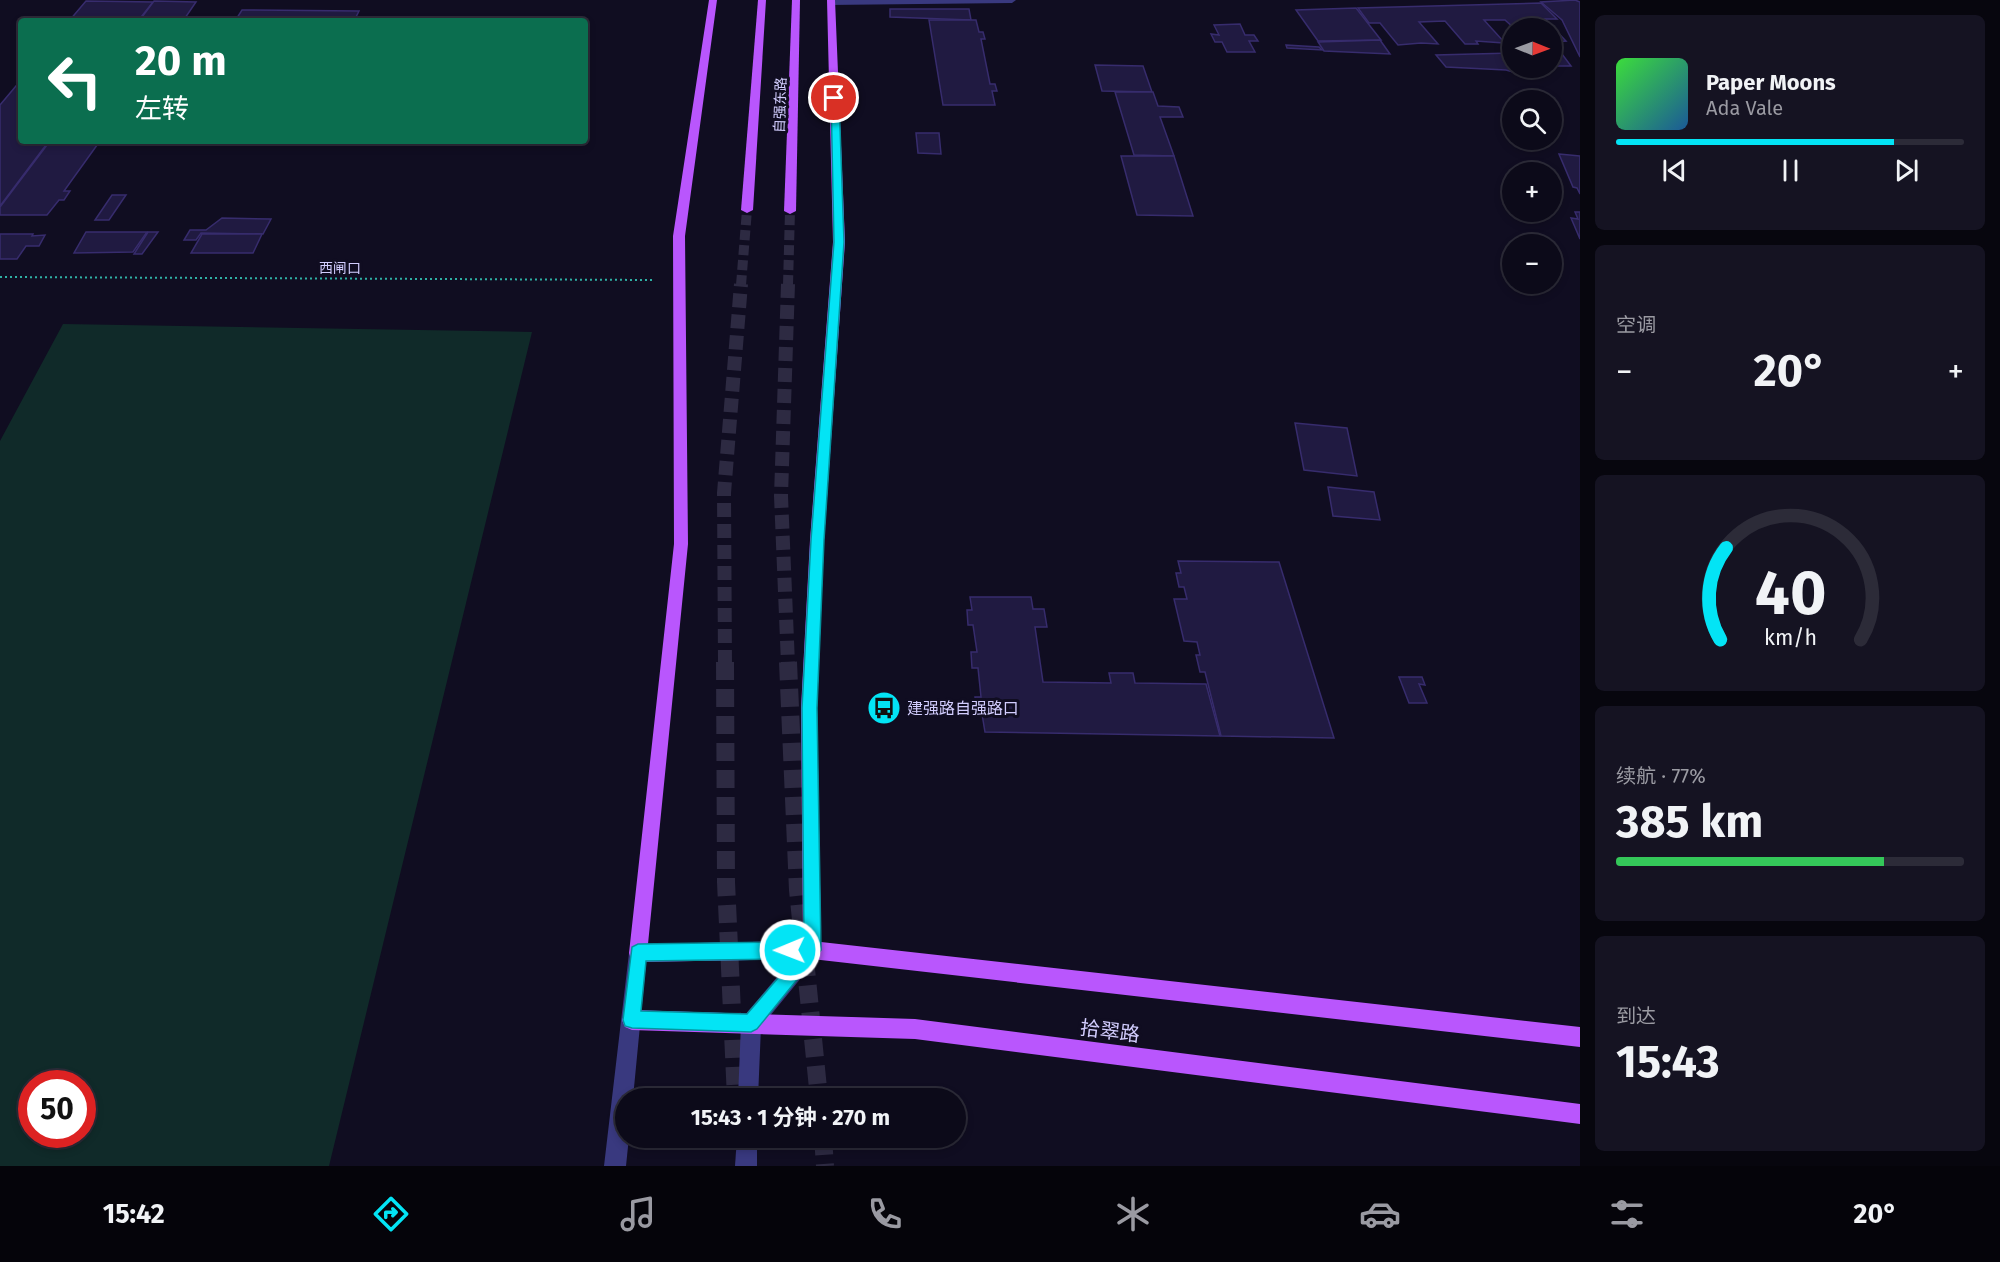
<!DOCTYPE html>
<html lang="zh">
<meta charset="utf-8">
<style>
body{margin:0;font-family:"Fira Sans","Noto Sans SC",sans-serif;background:#151322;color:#f1f3f6;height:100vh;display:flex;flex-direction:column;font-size:22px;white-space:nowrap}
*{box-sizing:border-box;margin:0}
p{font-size:20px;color:#9a9aa2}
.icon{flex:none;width:33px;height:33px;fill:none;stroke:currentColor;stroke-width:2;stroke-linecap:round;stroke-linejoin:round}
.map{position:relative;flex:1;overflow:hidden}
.side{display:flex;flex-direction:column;gap:15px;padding:15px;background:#07060e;width:420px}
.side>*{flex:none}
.hud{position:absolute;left:18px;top:18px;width:570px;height:126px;border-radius:6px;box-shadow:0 3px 9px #0003,0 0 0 2px #2c2b38;background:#0b6e4f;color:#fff;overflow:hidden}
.needle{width:39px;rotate:91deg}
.tools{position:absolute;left:1502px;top:18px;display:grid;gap:12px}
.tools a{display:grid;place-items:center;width:60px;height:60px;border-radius:50%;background:#0c0a19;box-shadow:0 3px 9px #0003,0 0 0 2px #2c2b38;font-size:30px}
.speed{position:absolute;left:18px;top:1070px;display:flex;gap:12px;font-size:30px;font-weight:700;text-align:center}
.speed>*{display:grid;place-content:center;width:78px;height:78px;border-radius:50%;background:#0c0a19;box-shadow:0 3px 9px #0003,0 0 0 2px #2c2b38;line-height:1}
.speed .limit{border:9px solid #d22;background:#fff;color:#111}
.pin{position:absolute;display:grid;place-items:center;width:51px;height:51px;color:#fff;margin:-26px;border:3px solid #fff;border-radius:50%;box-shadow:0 2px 6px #0007}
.me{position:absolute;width:66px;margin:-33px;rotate:269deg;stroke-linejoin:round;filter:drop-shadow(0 0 4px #0008)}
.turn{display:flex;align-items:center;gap:21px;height:126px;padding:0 18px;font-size:27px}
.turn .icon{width:78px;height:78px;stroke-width:2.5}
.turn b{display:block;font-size:42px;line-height:51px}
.big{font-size:45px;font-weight:700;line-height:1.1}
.side .tile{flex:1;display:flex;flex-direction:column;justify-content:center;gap:9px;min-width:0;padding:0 21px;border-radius:9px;background:#151322}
.side .dial{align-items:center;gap:0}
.dial svg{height:156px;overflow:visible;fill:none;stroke:#2c2b38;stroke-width:7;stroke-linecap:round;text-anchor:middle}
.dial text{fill:#f1f3f6;stroke:none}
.song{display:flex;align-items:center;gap:18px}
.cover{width:72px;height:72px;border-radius:9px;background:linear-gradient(135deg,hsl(120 70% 55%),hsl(210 70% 35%))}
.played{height:6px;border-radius:3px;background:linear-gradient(90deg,#03e4f5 80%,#2c2b38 80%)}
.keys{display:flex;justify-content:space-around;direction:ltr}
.heat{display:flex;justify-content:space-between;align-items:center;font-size:33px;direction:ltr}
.charge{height:9px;border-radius:4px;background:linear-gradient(90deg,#34c759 77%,#2c2b38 0)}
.trip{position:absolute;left:615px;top:1088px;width:351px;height:60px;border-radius:30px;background:#0c0a19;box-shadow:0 3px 9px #0003,0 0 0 2px #2c2b38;font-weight:700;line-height:60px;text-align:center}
.dock{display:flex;height:96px;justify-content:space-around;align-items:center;background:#05040a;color:#9a9aa2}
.dock .icon{width:42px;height:42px}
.dock .selected{color:#03e4f5}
.dock b{font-size:27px;color:#f1f3f6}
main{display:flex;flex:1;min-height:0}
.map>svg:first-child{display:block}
.green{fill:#102a29;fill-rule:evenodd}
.building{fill:#201a41;stroke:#372c6d;stroke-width:1.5}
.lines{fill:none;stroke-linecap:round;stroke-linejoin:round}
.major-tunnel-far2{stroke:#2d2a42;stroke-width:10;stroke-dasharray:10 5;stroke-linecap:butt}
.major-tunnel-far1{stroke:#2d2a42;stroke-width:14;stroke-dasharray:14 7;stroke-linecap:butt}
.major-tunnel{stroke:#2d2a42;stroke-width:18;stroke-dasharray:18 9;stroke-linecap:butt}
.path{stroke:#2fb1a5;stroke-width:2;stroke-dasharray:2 3;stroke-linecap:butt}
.minor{fill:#39397f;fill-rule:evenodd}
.major{fill:#b956fd;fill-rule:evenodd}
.route{fill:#03e4f5;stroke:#02949f;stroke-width:1.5;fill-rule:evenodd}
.labels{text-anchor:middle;stroke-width:6;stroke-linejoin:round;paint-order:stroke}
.far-street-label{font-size:14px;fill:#d2cdfe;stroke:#100d21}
.poi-label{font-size:16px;fill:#d2cdfe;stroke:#100d21;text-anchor:start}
.near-street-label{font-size:20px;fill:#d2cdfe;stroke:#100d21}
</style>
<main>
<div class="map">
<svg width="1580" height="1166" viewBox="0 0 1580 1166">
<rect width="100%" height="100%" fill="#100d21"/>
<!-- green -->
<path class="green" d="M63 324 532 332 329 1166H0V441ZM32 1083H82V1134H32Z"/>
<!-- building -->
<g class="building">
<path d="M1575 0 1580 2V57L1562 20 1541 2Z"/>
<path d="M86 1 153 2 138 21H69Z"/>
<path d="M154 1 196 2 183 21H139Z"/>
<path d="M1541 3 1557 19H1545L1566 41 1551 42V28H1514L1505 20H1484L1505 43 1476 41 1478 44H1465L1445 21 1419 22 1438 44 1421 43 1398 45 1380 23H1369L1358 8Z"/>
<path d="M1356 8 1381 40 1318 41 1296 10Z"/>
<path d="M890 9H969L971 20 890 17Z"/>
<path d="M242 10 359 11 354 21H235Z"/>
<path d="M929 20H976L979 32H983L985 39H981L990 84H995L997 91H992L995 105H943Z"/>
<path d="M1240 24 1245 35H1254L1258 41H1249L1255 52H1227L1222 42H1215L1211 34 1219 35 1214 25Z"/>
<path d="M1380 40 1390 54 1324 51 1318 42Z"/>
<path d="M1286 45 1319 47 1322 50 1287 48Z"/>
<path d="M1512 53V68H1544L1549 73 1520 74 1506 70 1446 67 1436 55Z"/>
<path d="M1551 54H1562L1571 66H1551Z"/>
<path d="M1095 65 1143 66 1152 92 1102 91Z"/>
<path d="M21 80V141H49L0 206V105Z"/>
<path d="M1115 92H1153L1158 106 1179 107 1183 117H1160L1174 156 1134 155Z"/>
<path d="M916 133H939L941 154 918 153Z"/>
<path d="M50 141H100L64 191H70L64 200H59L47 215H0V207Z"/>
<path d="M1559 154 1580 156V194L1577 188 1573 187Z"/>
<path d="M1121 156H1174L1193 216 1137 215Z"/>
<path d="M112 195H126L109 220H95Z"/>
<path d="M1575 212H1580V239L1571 218 1578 219Z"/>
<path d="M222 218 271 219 263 234 201 233 196 240H184L190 230H206Z"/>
<path d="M86 232H147L133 252 74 253Z"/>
<path d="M148 232H158L142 254H134Z"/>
<path d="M0 234H33L32 236 45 235 39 246H26L17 259H0Z"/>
<path d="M202 234H262L253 253H191Z"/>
<path d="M1295 423 1347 428 1357 476 1304 470Z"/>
<path d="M1328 487 1374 492 1380 520 1333 516Z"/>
<path d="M1178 561 1279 562 1334 738 1221 736 1205 672H1200L1196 655H1200L1197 642 1184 641 1174 599H1187L1184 587H1179L1176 573H1181Z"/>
<path d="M970 597H1031L1033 609H1044L1047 627H1035L1043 682 1111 683 1109 673H1133L1135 683 1206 684 1220 736 985 732 982 714H977L975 697H981L978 668H972L971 652H977L973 625H968L967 610H972Z"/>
<path d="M1399 677H1422L1425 685 1419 684 1427 703H1409Z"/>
</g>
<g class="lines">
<!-- major-tunnel-far2 -->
<g class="major-tunnel-far2">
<path d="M741 285 747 210"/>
<path d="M788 285 790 211"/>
</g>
<!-- major-tunnel-far1 -->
<g class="major-tunnel-far1">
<path d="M788 284 781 496 788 664"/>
<path d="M725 664 724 493 741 284"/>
</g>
<!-- major-tunnel -->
<g class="major-tunnel">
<path d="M725 662 726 882 736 1098"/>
<path d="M788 662 798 890 819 1098"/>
<path d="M823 1137 825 1166"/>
</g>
<!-- path -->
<path class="path" d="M0 277 653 280"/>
<!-- minor -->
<g class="minor">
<path d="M831 0H1016L1012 3 828 5V1Z"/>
<path d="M812 941 819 944 821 950 819 956 761 1027 758 1098H738L741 1023 744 1016 805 944Z"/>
<path d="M638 944 645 947 647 953 633 1098H626V1137H629L626 1166H604L629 953 631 947Z"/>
<path d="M737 1137H757V1166H735Z"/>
</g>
<!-- major -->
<g class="major">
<path d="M709 0H717L685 236 688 544 648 944 803 941 801 708 810 540 833 242 827 0H835L845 242 824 540 817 708 821 942 1580 1027V1047L812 959 638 962 631 959 629 953 674 544 673 236Z"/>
<path d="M758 0H766L753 210 747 213 741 210Z"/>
<path d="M792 0H800L796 211 790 214 784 211Z"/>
<path d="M632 1010 915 1019 1580 1104V1124L915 1039 632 1030 625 1027 622 1020 625 1013Z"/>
</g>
</g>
<!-- route -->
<path class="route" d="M831 96 839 98 844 242 824 540 817 708 821 950 757 1029 751 1032 632 1028 625 1026 623 1020 632 947 638 944 790 942 796 945 799 950 797 955 804 947 802 708 811 540 834 242ZM796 957 747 1014 641 1011 646 961 790 959Z"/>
<!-- icons -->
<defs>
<symbol id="bus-disc" viewBox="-11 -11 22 22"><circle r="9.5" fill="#03e4f5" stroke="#100d21"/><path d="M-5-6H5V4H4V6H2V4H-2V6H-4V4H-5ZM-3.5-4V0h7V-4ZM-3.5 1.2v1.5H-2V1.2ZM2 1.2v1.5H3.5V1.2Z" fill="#111"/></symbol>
</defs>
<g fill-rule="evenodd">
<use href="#bus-disc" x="865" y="689" width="38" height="38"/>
</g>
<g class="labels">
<!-- far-street labels -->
<g class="far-street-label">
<text transform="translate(780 105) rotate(-88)" y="5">自强东路</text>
<text x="340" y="273">西闸口</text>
</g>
<!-- poi labels -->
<g class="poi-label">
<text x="907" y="714">建强路自强路口</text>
</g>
<!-- near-street labels -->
<g class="near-street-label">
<text transform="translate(1110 1031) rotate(7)" y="7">拾翠路</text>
</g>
</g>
</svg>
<div class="tools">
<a><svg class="needle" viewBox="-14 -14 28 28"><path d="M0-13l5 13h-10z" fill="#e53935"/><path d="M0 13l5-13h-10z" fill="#9a9aa2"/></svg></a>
<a><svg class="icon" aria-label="search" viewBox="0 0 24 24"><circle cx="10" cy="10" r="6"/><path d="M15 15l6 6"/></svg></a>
<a>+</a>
<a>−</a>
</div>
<div class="speed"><div class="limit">50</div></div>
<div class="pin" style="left:834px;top:98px;background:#d93025"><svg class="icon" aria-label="arrive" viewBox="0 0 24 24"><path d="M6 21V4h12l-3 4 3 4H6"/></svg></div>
<svg class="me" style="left:790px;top:950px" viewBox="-20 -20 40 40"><circle r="17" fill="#03e4f5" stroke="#fff" stroke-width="3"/><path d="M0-11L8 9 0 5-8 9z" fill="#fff"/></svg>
<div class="trip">15:43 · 1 分钟 · 270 m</div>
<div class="hud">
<div class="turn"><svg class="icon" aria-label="left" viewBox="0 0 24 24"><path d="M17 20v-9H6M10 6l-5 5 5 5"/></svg><div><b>20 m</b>左转</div></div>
</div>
</div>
<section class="side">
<div class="tile">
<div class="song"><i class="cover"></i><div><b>Paper Moons</b><p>Ada Vale</p></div></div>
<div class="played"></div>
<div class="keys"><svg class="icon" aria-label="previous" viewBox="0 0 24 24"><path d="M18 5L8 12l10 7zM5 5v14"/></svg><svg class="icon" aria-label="pause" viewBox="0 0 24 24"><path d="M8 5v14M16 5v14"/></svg><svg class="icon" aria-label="next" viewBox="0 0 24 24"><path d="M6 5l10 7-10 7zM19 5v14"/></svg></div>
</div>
<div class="tile"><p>空调</p>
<div class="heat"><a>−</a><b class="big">20°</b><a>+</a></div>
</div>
<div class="tile dial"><svg viewBox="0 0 100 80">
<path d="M14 69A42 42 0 1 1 86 69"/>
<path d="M14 69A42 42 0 0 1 17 22" stroke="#03e4f5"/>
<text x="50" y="56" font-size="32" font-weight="700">40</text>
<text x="50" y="72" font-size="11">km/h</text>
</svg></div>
<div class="tile"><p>续航 · 77%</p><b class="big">385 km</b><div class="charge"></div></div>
<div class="tile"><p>到达</p><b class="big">15:43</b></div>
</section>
</main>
<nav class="dock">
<b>15:42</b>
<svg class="icon selected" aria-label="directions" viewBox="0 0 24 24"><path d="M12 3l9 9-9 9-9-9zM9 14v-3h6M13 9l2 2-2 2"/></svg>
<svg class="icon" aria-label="music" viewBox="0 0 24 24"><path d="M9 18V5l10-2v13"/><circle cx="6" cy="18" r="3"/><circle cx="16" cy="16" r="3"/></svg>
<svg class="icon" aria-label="phone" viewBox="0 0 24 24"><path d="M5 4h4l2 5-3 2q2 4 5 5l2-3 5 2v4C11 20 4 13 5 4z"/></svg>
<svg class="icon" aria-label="climate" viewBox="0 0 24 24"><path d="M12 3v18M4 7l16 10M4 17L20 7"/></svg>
<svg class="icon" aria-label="car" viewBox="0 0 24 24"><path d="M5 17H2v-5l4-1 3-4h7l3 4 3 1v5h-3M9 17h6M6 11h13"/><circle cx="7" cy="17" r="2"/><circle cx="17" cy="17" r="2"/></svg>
<svg class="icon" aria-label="filters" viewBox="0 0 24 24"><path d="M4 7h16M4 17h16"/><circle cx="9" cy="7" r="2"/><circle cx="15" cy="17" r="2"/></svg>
<b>20°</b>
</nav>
